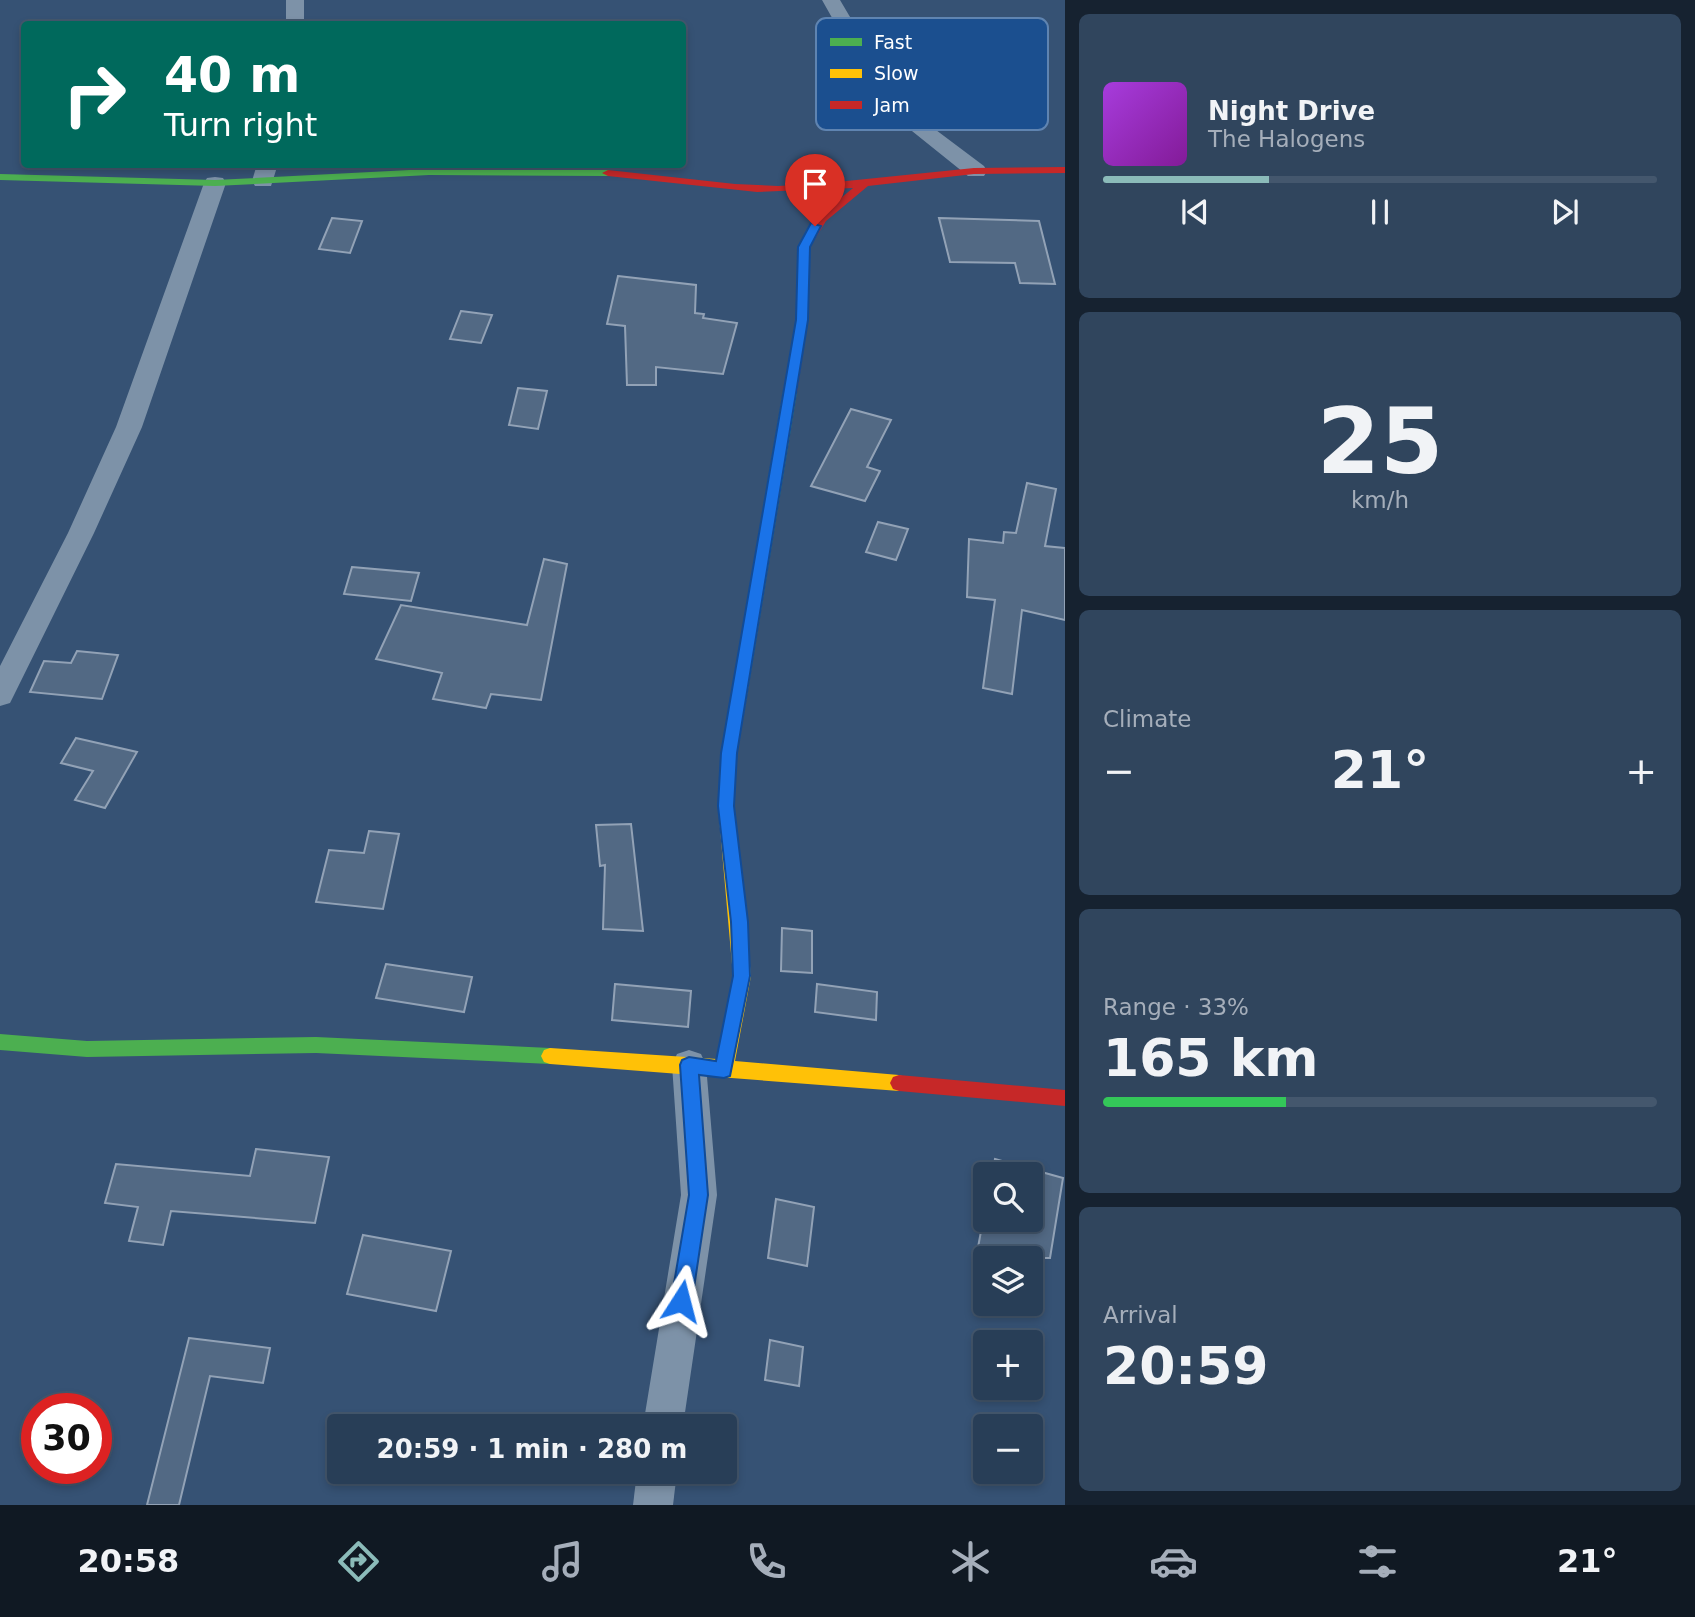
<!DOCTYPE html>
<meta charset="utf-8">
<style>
body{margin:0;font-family:"DejaVu Sans",sans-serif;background:#30455d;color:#f1f3f6;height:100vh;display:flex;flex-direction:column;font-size:26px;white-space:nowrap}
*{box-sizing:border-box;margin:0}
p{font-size:23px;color:#a5aeba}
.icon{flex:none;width:38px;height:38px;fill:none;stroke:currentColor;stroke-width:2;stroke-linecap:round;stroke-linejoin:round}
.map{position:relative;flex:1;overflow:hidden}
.sheet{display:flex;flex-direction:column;gap:14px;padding:14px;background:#162230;width:630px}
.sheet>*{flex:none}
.top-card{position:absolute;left:21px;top:21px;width:665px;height:147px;border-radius:7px;box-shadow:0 4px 10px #0003,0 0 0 2px #44576d;background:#00695c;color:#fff;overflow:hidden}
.buttons{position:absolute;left:973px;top:1162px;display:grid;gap:14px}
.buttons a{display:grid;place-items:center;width:70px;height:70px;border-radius:7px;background:#283e57;box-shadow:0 4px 10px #0003,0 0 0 2px #44576d;font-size:35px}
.speed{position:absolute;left:21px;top:1393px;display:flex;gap:14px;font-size:35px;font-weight:700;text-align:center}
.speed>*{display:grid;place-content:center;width:91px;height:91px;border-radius:50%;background:#283e57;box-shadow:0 4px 10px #0003,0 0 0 2px #44576d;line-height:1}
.speed .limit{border:10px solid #d22;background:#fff;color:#111}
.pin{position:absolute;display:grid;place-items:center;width:60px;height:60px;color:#fff;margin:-72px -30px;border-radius:50% 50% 50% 0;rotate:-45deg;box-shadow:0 0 7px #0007}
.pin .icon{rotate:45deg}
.me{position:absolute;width:77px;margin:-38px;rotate:9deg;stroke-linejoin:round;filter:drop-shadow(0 0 5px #0008)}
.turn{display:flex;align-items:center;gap:24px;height:147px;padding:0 28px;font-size:32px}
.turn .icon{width:91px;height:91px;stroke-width:2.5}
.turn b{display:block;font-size:49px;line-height:60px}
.big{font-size:52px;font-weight:800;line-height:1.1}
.sheet .tile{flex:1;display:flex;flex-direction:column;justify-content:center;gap:10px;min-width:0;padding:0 24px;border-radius:10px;background:#30455d}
.sheet .dial{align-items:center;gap:0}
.dial b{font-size:91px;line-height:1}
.song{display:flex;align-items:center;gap:21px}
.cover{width:84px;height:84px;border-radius:10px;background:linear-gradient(135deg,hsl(280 70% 55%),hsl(290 70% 35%))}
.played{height:7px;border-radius:4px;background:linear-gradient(90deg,#8bbbb9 30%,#44576d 30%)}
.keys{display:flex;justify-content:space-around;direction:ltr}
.heat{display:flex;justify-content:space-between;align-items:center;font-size:38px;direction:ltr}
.charge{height:10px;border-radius:5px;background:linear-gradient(90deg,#34c759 33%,#44576d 0)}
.trip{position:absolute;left:327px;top:1414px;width:410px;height:70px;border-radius:7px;background:#283e57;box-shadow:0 4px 10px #0003,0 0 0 2px #44576d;font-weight:800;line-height:70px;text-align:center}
.tabs{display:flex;height:112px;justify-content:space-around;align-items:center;background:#101923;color:#a5aeba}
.tabs .icon{width:49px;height:49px}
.tabs .current{color:#8bbbb9}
.tabs b{font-size:32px;color:#f1f3f6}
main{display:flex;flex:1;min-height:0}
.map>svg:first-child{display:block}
.building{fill:#526984;stroke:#92a2b6;stroke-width:2}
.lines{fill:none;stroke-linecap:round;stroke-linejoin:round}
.street{fill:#7d92a8;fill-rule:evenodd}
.fast{fill:#4caf50;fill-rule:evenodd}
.slow{fill:#ffc107;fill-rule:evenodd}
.jam{fill:#c62828;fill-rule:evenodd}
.route{fill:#1a73e8;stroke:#114b97;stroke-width:2}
.key{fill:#1b4f8f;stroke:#5f84b1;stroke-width:2}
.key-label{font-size:19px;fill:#fff}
</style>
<main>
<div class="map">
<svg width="1065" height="1505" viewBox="0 0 1065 1505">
<rect width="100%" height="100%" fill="#365274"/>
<!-- building -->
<g class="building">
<path d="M332 218 362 221 350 253 319 249Z"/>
<path d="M939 218 1039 221 1055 284 1020 283 1015 263 950 262Z"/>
<path d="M618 276 696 285 695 313 704 314 703 318 737 323 723 374 656 367V385H627L625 326 607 324Z"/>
<path d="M461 311 492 315 481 343 450 339Z"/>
<path d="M518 388 547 391 538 429 509 425Z"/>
<path d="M851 409 891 420 867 467 880 471 865 501 811 486Z"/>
<path d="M1027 483 1056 489 1045 546 1065 548V620L1022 610 1012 694 983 688 995 600 967 597 969 539 1003 543 1004 532 1016 533Z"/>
<path d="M878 522 908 529 896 560 866 552Z"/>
<path d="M544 559 567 564 541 700 491 694 486 708 433 699 442 673 376 659 401 605 527 625Z"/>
<path d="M352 567 419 573 411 601 344 594Z"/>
<path d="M77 651 118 655 102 699 30 692 44 661 71 663Z"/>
<path d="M76 738 137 752 105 808 75 800 93 771 61 763Z"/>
<path d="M631 824 643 931 603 929 605 865 600 866 596 825Z"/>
<path d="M369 831 399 834 383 909 316 902 329 850 364 853Z"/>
<path d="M782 928 812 931V973L781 971Z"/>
<path d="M386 964 472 977 464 1012 376 998Z"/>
<path d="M615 984 691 991 688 1027 612 1020Z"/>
<path d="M817 984 877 992 876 1020 815 1012Z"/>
<path d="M256 1149 329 1157 315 1223 171 1211 163 1245 129 1241 138 1207 105 1203 116 1164 250 1176Z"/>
<path d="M995 1159 1063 1178 1050 1258H976L985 1210V1220H1031V1174H992Z"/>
<path d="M776 1199 814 1207 807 1266 768 1258Z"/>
<path d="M363 1235 451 1251 436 1311 347 1294Z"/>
<path d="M189 1338 270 1348 263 1383 210 1376 179 1505H147Z"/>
<path d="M770 1340 803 1347 799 1386 765 1380Z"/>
</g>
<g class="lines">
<!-- street -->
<g class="street">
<rect x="286" y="0" width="18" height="24"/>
<path d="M822 0H840L876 61 916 115 984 166 987 171 984 176H968L902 123 857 62Z"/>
<path d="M257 164H278L271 186H255L252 181Z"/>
<path d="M215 177 223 178 226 183 142 427 94 533 14 695 10 703 0 706V666L68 533 116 427 204 183 207 178Z"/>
<path d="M689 1050 701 1054 706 1065 717 1195 683 1426H643L681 1195 672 1065 677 1054Z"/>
<path d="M637 1472H677L673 1505H633Z"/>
</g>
<!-- fast -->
<g class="fast">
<path d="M429 169 608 170 614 173 608 176 429 175 215 186 0 180V174L215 180Z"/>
<path d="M790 388 797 392 749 683 741 689 733 683 783 392Z"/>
<path d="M0 1034 87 1041 316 1037 550 1048 556 1050 559 1056 556 1062 550 1064 316 1053 87 1057 0 1050Z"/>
</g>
<!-- slow -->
<path class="slow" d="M741 677 749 683 737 753 734 806 751 976 735 1061 899 1075 905 1077 908 1083 905 1089 899 1091 550 1064 544 1062 541 1056 544 1050 550 1048 717 1059 733 976 718 806 721 753 733 683Z"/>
<!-- jam -->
<g class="jam">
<path d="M1065 167V173L974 174 868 186 826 221 810 247 808 320 797 392 790 396 783 392 796 320 798 247 818 217 853 188 757 192 608 176 602 173 608 170 735 184 778 186 827 183 974 168Z"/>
<path d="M899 1075 1065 1090V1106L899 1091 893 1089 890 1083 893 1077Z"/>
</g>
</g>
<!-- route -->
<path class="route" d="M811 223 821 226 810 247 808 320 737 753 734 806 748 922 750 976 730 1076 724 1078 699 1075 708 1195 692 1301 689 1308 681 1311 674 1308 671 1301 689 1195 680 1065 682 1060 689 1057 716 1061 733 976 731 922 718 806 721 753 796 320 798 247Z"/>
<!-- legend -->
<rect x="816" y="18" width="232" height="112" rx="10" class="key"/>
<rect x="830" y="38" width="32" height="8" fill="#4caf50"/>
<rect x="830" y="69" width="32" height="9" fill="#ffc107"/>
<rect x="830" y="101" width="32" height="8" fill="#c62828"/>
<g class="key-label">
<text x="874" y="49">Fast</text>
<text x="874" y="80">Slow</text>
<text x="874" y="112">Jam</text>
</g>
</svg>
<div class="buttons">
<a><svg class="icon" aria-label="search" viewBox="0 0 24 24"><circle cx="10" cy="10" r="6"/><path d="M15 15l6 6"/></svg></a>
<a><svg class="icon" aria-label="layers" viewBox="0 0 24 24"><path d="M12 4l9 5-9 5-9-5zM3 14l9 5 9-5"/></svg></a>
<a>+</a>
<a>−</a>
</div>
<div class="speed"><div class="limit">30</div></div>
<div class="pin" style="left:815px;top:226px;background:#d93025"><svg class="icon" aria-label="arrive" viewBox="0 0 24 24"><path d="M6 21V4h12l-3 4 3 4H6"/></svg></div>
<svg class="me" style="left:681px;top:1301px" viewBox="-20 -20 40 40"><path d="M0-17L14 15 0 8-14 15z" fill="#1a73e8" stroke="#fff" stroke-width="4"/></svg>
<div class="trip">20:59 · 1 min · 280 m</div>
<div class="top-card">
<div class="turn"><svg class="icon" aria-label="right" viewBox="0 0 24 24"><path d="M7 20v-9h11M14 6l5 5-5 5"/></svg><div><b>40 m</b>Turn right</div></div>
</div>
</div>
<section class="sheet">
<div class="tile">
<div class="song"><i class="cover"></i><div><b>Night Drive</b><p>The Halogens</p></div></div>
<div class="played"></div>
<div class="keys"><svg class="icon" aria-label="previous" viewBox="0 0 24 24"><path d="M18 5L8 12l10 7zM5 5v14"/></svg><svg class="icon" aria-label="pause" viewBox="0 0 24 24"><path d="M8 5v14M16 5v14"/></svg><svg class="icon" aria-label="next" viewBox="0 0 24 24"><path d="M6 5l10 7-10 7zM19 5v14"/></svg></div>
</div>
<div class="tile dial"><b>25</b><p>km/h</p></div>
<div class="tile"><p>Climate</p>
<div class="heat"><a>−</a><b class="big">21°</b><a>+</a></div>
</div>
<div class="tile"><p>Range · 33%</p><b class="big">165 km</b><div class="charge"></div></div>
<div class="tile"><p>Arrival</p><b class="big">20:59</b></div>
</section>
</main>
<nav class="tabs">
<b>20:58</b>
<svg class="icon current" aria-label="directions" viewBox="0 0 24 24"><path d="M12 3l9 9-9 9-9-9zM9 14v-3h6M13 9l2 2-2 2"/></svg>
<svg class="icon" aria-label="music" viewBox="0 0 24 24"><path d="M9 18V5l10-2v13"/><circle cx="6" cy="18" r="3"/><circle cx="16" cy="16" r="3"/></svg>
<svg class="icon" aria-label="phone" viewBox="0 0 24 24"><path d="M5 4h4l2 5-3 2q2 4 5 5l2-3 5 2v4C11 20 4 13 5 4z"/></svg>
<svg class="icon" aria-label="climate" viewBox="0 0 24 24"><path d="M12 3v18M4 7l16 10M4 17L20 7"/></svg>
<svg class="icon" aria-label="car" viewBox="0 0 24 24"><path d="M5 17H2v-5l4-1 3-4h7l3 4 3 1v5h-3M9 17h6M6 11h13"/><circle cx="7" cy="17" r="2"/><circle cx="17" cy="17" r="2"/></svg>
<svg class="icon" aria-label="filters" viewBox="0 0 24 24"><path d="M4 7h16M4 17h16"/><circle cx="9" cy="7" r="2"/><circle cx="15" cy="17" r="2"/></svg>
<b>21°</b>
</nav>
